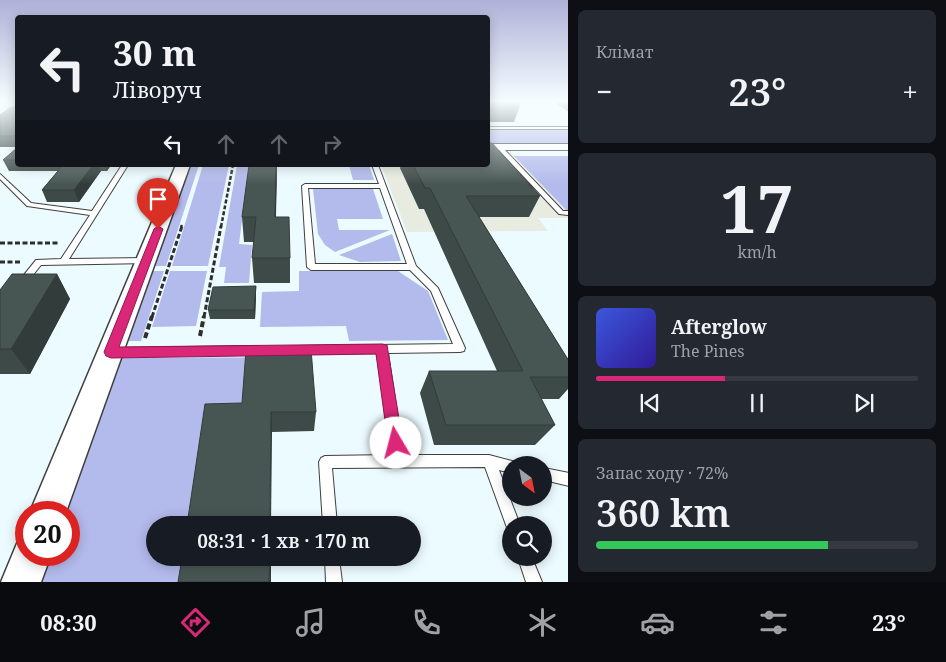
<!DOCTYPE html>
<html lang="uk">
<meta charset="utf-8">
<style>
body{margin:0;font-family:"Noto Serif",serif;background:#242831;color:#f1f3f6;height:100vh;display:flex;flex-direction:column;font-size:19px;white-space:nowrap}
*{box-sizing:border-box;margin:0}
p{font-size:16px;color:#9ea1a6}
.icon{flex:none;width:28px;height:28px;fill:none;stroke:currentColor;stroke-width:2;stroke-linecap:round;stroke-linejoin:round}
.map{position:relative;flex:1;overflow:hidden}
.panel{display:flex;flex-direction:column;gap:10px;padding:10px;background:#0d0f14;width:378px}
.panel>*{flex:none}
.banner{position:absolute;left:15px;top:15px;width:475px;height:152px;border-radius:5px;box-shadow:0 2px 12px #0003;background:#171b24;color:#f1f3f6;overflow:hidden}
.needle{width:32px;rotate:148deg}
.buttons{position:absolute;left:502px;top:456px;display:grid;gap:10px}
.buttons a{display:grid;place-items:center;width:50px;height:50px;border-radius:50%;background:#171b24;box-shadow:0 2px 12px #0003;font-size:25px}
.speed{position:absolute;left:15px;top:501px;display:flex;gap:10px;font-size:25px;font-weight:700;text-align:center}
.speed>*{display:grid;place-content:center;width:65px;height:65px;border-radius:50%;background:#171b24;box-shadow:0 2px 12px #0003;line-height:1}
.speed .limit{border:8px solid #d22;background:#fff;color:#111}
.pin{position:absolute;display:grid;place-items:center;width:42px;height:42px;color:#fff;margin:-51px -21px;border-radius:50% 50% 50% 0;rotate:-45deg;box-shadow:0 0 5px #0007}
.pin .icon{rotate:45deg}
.me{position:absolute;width:55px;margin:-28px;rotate:352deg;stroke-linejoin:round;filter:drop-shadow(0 0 4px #0008)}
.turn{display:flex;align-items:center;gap:18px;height:105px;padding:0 15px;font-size:22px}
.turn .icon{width:65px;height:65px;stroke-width:2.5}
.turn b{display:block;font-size:35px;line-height:42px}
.lanes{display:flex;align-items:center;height:48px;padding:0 15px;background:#0003;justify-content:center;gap:25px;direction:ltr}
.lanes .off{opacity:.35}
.big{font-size:38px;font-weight:600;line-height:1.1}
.panel .card{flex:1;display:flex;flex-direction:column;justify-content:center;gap:8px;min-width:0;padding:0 18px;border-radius:8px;background:#242831}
.panel .dial{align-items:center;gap:0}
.dial b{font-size:65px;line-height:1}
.song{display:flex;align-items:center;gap:15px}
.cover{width:60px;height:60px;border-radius:8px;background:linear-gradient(135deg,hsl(230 70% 55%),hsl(250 70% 35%))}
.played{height:5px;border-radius:2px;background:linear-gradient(90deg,#db2777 40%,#363941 40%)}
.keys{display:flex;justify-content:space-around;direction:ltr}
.heat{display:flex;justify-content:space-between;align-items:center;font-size:28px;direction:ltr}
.charge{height:8px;border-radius:4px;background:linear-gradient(90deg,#34c759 72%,#363941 0)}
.trip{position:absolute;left:146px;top:516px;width:275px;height:50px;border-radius:25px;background:#171b24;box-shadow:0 2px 12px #0003;font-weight:600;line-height:50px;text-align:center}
.dock{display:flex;height:80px;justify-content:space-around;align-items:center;background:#090b0e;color:#9ea1a6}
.dock .icon{width:35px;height:35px}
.dock .on{color:#db2777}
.dock b{font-size:22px;color:#f1f3f6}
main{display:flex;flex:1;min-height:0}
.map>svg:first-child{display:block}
.industrial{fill:#e8ece0}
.green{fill:#b3baec}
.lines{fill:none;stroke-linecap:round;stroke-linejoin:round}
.service-casing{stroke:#3f3f3f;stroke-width:2}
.minor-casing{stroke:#3f3f3f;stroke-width:2}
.tertiary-casing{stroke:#3f3f3f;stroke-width:3}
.path-far2{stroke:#2e2e2e;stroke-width:2.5;stroke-dasharray:4 2;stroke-linecap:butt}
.path-far1{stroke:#2e2e2e;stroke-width:3;stroke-dasharray:5 2.5;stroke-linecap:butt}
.path{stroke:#2e2e2e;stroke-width:4;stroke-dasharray:6 3;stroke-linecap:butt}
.service{fill:#fff;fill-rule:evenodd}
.minor{fill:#fff;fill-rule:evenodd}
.tertiary{fill:#fff;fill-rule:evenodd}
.wall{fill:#3e4a47}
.shaded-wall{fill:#323c3a}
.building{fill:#485653;stroke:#323c3a}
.route{fill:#db2777;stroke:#8e194d}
</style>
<main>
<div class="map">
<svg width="569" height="582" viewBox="0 0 569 582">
<rect width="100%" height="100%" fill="#ecfbff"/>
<!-- industrial -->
<path class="industrial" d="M488 149H508L568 213V218H538L548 231 407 232 381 165H488Z"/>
<!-- green -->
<g class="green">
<rect x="488" y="130" width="80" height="13"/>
<path d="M514 156H568V210H566Z"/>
<path d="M190 165H199L166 266H154Z"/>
<path d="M203 165H229L208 266H172Z"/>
<path d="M237 165H249L239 244 252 245 249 283H224L226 267H219Z"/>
<path d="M349 165H369L374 180H353Z"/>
<path d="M313 189H373L383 219H337L339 230H390L335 252 325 245 318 234Z"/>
<path d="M392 234 401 261 360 262 339 255Z"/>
<path d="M152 271H164L141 341H127Z"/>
<path d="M170 271H207L196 326 152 327Z"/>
<path d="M299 271H398L428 291 448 340 349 341 346 326 260 327 262 292 299 291Z"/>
<path d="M309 357 245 423 197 525H155V558H192L189 582H37L47 555H69V512H62L118 358Z"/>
</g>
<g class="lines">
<defs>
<g id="service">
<rect x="488" y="127" width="81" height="2"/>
<path d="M497 146H501L563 211H569V215L559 214 497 148Z"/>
<path d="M122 165H128L69 259 146 258 150 261 149 263 41 265 25 285H19L18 283 19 281 36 260 61 259 90 215 27 206 0 179V174L31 203 92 211Z"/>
<path d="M372 165H378L416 266 438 288 465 348 464 351 460 352 388 353 403 455H489L516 462 517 465H511V473L499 470 520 525H511V531L508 530 506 525 485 467 332 468 337 525H323L319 462 321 458 325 456 391 455 377 353 300 354 296 353 295 350 296 347 300 346 453 344 431 291 410 270H311L307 267 302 186 305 184H379ZM308 188H380L407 264H315Z"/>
<path d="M257 346 261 347 262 350 261 353 257 354 112 356 108 355 107 352 108 349 112 348Z"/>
<path d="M544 468 569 473V486L544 480Z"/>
<path d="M325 558H339L342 582H326Z"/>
<path d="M518 558H532L542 582H526Z"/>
</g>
<rect id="minor" x="488" y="144" width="81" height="6"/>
<g id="tertiary">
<path d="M176 165H190L66 512H30Z"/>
<path d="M26 538V555H51L41 582H1L18 541Z"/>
</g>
</defs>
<!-- service casing -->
<use href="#service" class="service-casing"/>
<!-- minor casing -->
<use href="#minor" class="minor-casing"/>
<!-- tertiary casing -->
<use href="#tertiary" class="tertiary-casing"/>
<!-- path-far2 -->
<g class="path-far2">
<path d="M181 227 182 225"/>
<path d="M221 227 233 165"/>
</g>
<!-- path-far1 -->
<g class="path-far1">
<path d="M0 243H59"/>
<path d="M0 262H22"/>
<path d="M152 317 182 226"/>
<path d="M204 317 221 226"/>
</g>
<!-- path -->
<g class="path">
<path d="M200 336 204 316"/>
<path d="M145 338 152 316"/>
</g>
<!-- service -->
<use href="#service" class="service"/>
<!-- minor -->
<use href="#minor" class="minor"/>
<!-- tertiary -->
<use href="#tertiary" class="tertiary"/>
</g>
<!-- wall -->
<g class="wall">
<path d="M488 102 521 103 514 122H488Z"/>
<path d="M554 102H569V112Z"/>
<path d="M18 106V147H0V115Z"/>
<path d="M18 147V165H111L107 171H101L79 202H47L42 190 58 171H9L3 160Z"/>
<path d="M277 165 276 217 290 258V283H254L252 258 254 242H244L242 217Z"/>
<path d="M401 165H488L540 196 529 217H479L569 361V388L559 399H541L555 425 535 445H434L420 393 429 371H497L424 209H419L400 168Z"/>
<path d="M57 274 70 299 30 374H0V290Z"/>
<path d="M256 286V295L255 319H210L208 310Z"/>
<path d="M205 404 316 412 314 431 272 432Z"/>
</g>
<!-- shaded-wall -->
<g class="shaded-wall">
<path d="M93 165H98L101 171 79 202 74 190Z"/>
<path d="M105 165H111L107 171Z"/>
<path d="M276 165H277L275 242V217Z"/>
<path d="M57 274 70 299 30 374 11 349Z"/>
<path d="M256 286V295L255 319 254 310Z"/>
<path d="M271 412 272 432 271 525H270Z"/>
<path d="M270 558H271V582H269Z"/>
</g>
<!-- building -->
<g class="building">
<path d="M488 102H520L521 103H488Z"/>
<path d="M15 106H18V136H0V115L10 108Z"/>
<path d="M488 143H492L540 196H466L569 361V377H530L555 425H446L429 371H523L430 188H425L413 165H488Z"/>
<path d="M18 147V160H3Z"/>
<path d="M63 165H93L74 190H42Z"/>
<path d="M249 165H276L275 217H289L290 258H252L256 217H242Z"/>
<path d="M12 274H57L11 349H0V290Z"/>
<path d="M256 286 254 310H208L213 287Z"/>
<path d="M311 349 316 412H271L270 525H187L205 404 242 403 246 350Z"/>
<path d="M182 558H270L269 582H178Z"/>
</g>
<!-- sky -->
<linearGradient id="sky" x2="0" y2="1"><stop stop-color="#afb1d8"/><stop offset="0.55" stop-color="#f6fdff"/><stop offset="1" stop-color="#f6fdff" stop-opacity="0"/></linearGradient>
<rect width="569" height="184" fill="url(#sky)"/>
<!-- route -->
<path class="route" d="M158 226 163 229 119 347 382 344 387 345 403 443 401 448 396 451 390 448 388 443 376 354 111 358 106 356 104 352 154 229Z"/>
</svg>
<div class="buttons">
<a><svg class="needle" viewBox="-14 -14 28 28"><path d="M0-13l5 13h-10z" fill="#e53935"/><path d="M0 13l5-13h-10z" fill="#9ea1a6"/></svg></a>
<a><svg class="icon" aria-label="search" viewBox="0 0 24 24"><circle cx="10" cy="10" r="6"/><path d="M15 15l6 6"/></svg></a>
</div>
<div class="speed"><div class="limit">20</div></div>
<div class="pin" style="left:158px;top:229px;background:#d93025"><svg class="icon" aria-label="arrive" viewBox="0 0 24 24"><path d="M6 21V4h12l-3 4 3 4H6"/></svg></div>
<svg class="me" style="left:396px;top:443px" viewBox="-20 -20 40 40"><circle r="19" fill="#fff"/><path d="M0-13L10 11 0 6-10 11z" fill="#db2777"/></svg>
<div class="trip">08:31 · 1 хв · 170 m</div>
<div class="banner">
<div class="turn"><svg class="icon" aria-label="left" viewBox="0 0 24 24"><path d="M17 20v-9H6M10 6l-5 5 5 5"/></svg><div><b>30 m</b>Ліворуч</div></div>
<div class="lanes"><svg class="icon" aria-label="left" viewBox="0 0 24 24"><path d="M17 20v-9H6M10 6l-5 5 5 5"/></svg><svg class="icon off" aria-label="ahead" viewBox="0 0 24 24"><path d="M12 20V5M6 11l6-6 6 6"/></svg><svg class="icon off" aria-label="ahead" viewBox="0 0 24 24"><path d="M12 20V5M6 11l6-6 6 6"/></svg><svg class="icon off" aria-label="right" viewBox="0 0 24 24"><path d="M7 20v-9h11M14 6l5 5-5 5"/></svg></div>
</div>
</div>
<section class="panel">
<div class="card"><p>Клімат</p>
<div class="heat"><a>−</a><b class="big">23°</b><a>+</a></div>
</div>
<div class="card dial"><b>17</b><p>km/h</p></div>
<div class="card">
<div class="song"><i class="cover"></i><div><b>Afterglow</b><p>The Pines</p></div></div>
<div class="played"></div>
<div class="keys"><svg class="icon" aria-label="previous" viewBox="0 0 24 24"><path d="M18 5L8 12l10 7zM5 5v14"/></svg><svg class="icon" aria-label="pause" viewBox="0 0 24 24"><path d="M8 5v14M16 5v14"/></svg><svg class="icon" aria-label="next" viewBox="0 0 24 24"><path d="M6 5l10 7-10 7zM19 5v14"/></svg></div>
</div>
<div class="card"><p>Запас ходу · 72%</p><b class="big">360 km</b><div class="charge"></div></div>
</section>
</main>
<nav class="dock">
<b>08:30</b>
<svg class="icon on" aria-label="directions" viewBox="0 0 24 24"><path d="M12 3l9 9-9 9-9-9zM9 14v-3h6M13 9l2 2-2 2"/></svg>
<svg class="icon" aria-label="music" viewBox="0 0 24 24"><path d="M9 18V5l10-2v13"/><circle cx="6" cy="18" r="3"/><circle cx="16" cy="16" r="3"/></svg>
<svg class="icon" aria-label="phone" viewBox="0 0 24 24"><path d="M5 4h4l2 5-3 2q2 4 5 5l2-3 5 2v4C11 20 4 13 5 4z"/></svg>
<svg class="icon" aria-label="climate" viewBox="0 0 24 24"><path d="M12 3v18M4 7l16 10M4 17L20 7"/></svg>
<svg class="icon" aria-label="car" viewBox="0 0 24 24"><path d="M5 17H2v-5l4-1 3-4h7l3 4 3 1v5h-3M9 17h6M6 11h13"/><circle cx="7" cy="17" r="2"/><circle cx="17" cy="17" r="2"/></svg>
<svg class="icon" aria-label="filters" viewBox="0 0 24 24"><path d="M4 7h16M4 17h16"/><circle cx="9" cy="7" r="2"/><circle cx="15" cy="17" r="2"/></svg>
<b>23°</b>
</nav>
